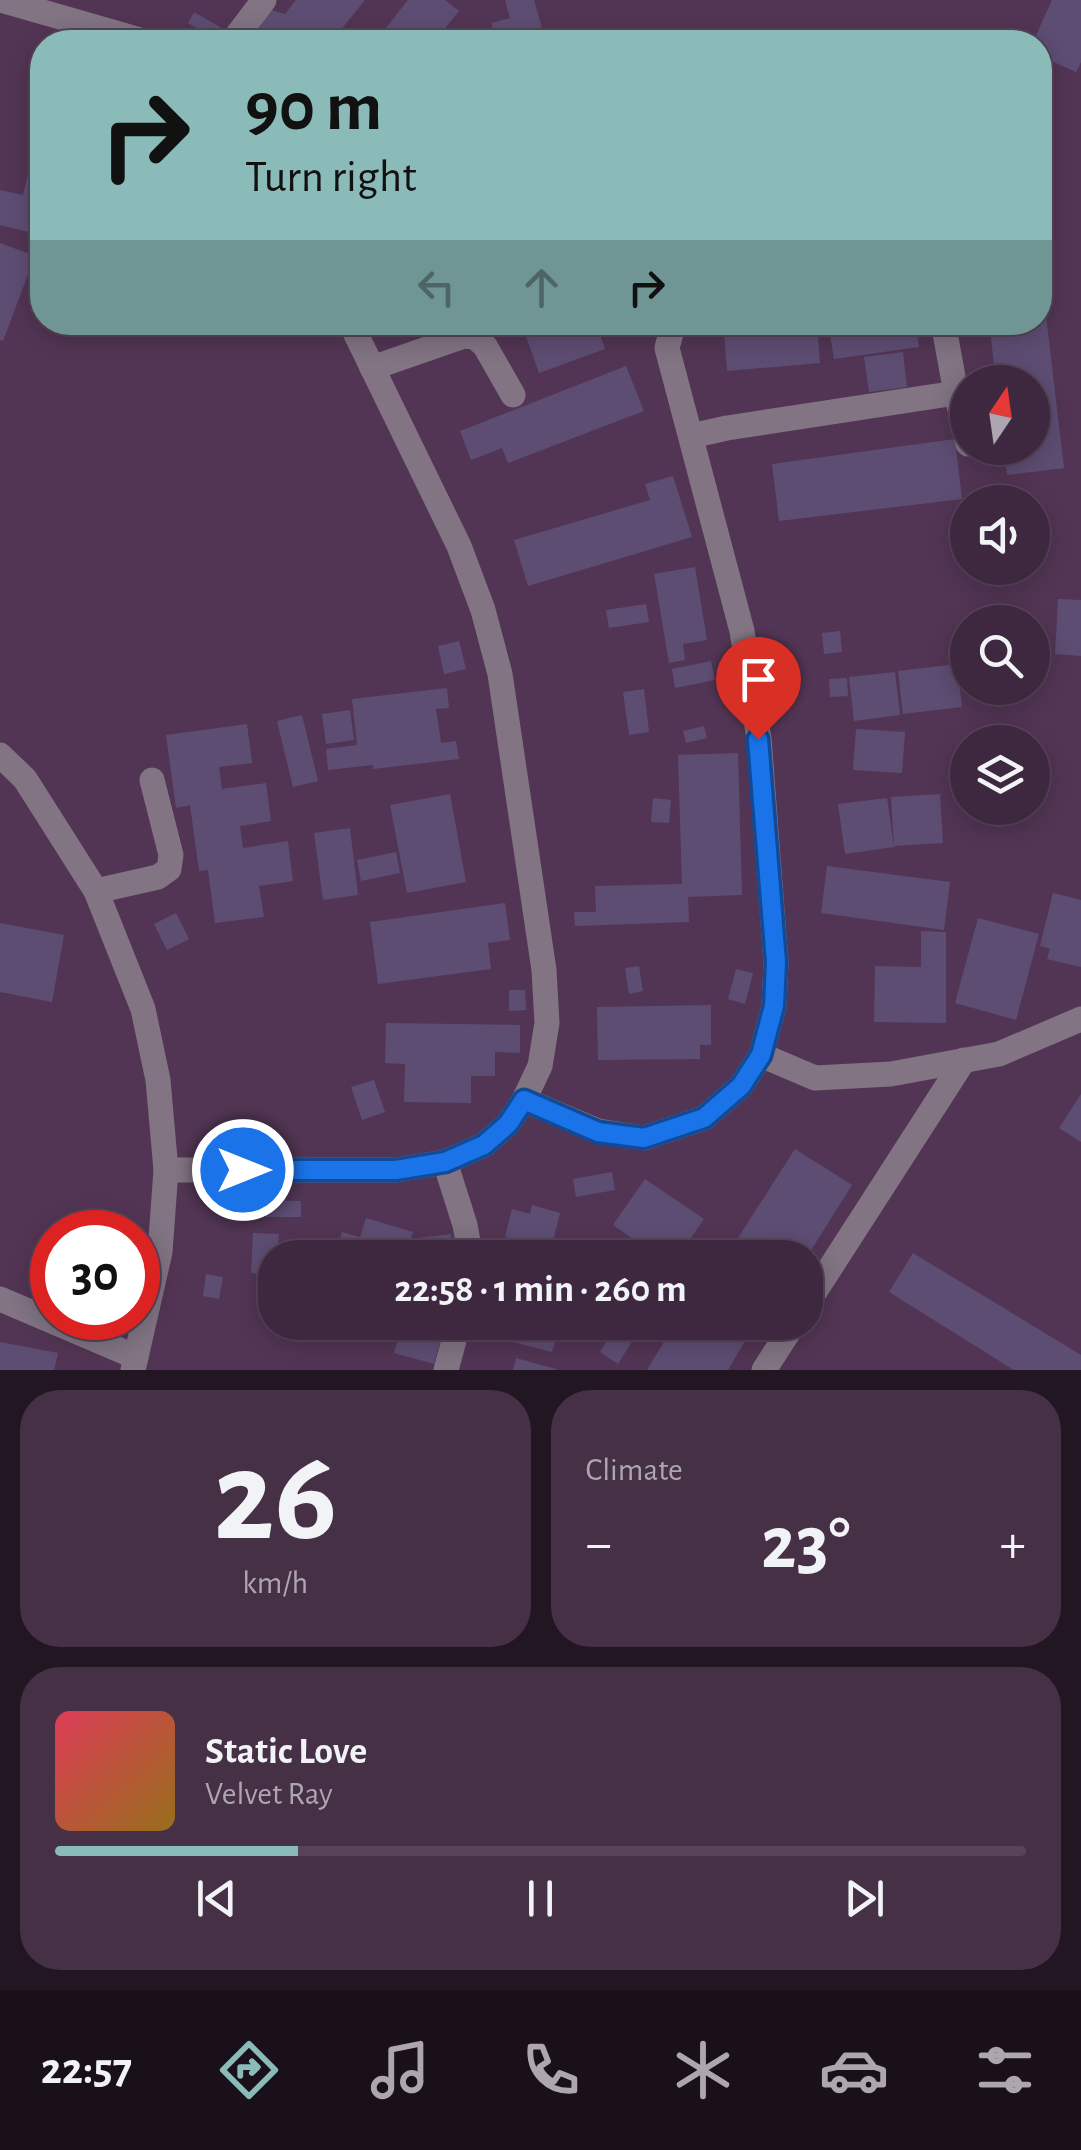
<!DOCTYPE html>
<meta charset="utf-8">
<style>
body{margin:0;font-family:"Alegreya Sans",sans-serif;background:#453046;color:#f1f3f6;height:100vh;display:flex;flex-direction:column;font-size:38px;white-space:nowrap}
*{box-sizing:border-box;margin:0}
p{font-size:32px;color:#ada6b0}
.icon{flex:none;width:55px;height:55px;fill:none;stroke:currentColor;stroke-width:2;stroke-linecap:round;stroke-linejoin:round}
.map{position:relative;height:1370px;overflow:hidden}
.drawer{display:flex;flex-direction:column;gap:20px;padding:20px;background:#221623;flex:1}
.drawer>*{flex:none}
.guide{position:absolute;left:30px;top:30px;width:1022px;height:305px;border-radius:40px;box-shadow:0 5px 25px #0003,0 0 0 2px #574459;background:#8bbbb9;color:#111;overflow:hidden}
.needle{width:65px;rotate:13deg}
.controls{position:absolute;left:950px;top:365px;display:grid;gap:20px}
.controls a{display:grid;place-items:center;width:100px;height:100px;border-radius:50%;background:#3e283f;box-shadow:0 5px 25px #0003,0 0 0 2px #574459;font-size:50px}
.speed{position:absolute;left:30px;top:1210px;display:flex;gap:20px;font-size:50px;font-weight:700;text-align:center}
.speed>*{display:grid;place-content:center;width:130px;height:130px;border-radius:50%;background:#3e283f;box-shadow:0 5px 25px #0003,0 0 0 2px #574459;line-height:1}
.speed .limit{border:15px solid #d22;background:#fff;color:#111}
.pin{position:absolute;display:grid;place-items:center;width:85px;height:85px;color:#fff;margin:-102px -42px;border-radius:50% 50% 50% 0;rotate:-45deg;box-shadow:0 0 10px #0007}
.pin .icon{rotate:45deg}
.me{position:absolute;width:110px;margin:-55px;rotate:90deg;stroke-linejoin:round;filter:drop-shadow(0 0 8px #0008)}
.turn{display:flex;align-items:center;gap:35px;height:210px;padding:0 50px;font-size:45px}
.turn .icon{width:130px;height:130px;stroke-width:2.5}
.turn b{display:block;font-size:70px;line-height:85px}
.lanes{display:flex;align-items:center;height:95px;padding:0 50px;background:#0003;justify-content:center;gap:50px;direction:ltr}
.lanes .off{opacity:.35}
.big{font-size:75px;font-weight:600;line-height:1.1}
.drawer .widget{flex:1;display:flex;flex-direction:column;justify-content:center;gap:15px;min-width:0;padding:0 35px;border-radius:40px;background:#453046}
.drawer .dial{align-items:center;gap:0}
.dial b{font-size:130px;line-height:1}
.song{display:flex;align-items:center;gap:30px}
.cover{width:120px;height:120px;border-radius:15px;background:linear-gradient(135deg,hsl(350 70% 55%),hsl(40 70% 35%))}
.played{height:10px;border-radius:5px;background:linear-gradient(90deg,#8bbbb9 25%,#574459 25%)}
.keys{display:flex;justify-content:space-around;direction:ltr}
.heat{display:flex;justify-content:space-between;align-items:center;font-size:55px;direction:ltr}
.drawer .tiles{flex:1;display:grid;gap:20px;grid-template-columns:1fr 1fr}
.widget:last-child{grid-column:span 2}
.trip{position:absolute;left:258px;top:1240px;width:565px;height:100px;border-radius:40px;background:#3e283f;box-shadow:0 5px 25px #0003,0 0 0 2px #574459;font-weight:600;line-height:100px;text-align:center}
.tabs{display:flex;height:160px;justify-content:space-around;align-items:center;background:#191019;color:#ada6b0}
.tabs .icon{width:70px;height:70px}
.tabs .on{color:#8bbbb9}
.tabs b{font-size:45px;color:#f1f3f6}
.map>svg:first-child{display:block}
.building{fill:#5e4d73}
.lines{fill:none;stroke-linecap:round;stroke-linejoin:round}
.minor{stroke:#827483;stroke-width:25}
.route-casing{stroke:#114b97;stroke-width:25}
.route{stroke:#1a73e8;stroke-width:18}
</style>
<div class="map">
<svg width="1081" height="1370" viewBox="0 0 1081 1370">
<rect width="100%" height="100%" fill="#523554"/>
<!-- building -->
<g class="building">
<path d="M296 0H365L331 42H273L258 31 265 8 285 14Z"/>
<path d="M408 0H445L459 11 434 42H384L378 38Z"/>
<path d="M505 0H534L546 42H497L491 23 510 18Z"/>
<path d="M1052 0H1081V62L1076 72 1040 56V42H1033Z"/>
<path d="M194 12 220 27 214 38 188 23Z"/>
<path d="M478 28 487 42H452Z"/>
<path d="M634 28 788 40V42H633Z"/>
<path d="M619 29 620 42H579L578 32Z"/>
<path d="M41 119H42V235L0 225V190L23 195Z"/>
<path d="M0 243 35 256 3 341 0 340Z"/>
<path d="M1040 282H1042L1064 468 1007 475 1004 448H1032V382H996L989 322H1040Z"/>
<path d="M521 322H596L605 349 539 373Z"/>
<path d="M723 322H817L820 363 727 371Z"/>
<path d="M828 322H915L919 347 834 359Z"/>
<path d="M903 352 907 387 869 392 864 357Z"/>
<path d="M626 366 644 411 508 463 502 448 471 460 460 431Z"/>
<path d="M955 439 962 499 779 521 772 464Z"/>
<path d="M673 476 692 537 528 586 514 540 650 500 645 484Z"/>
<path d="M695 567 707 640 683 644 685 660 669 663 654 574Z"/>
<path d="M1058 599 1081 600V656L1055 654Z"/>
<path d="M646 604 649 622 609 628 606 610Z"/>
<path d="M840 631 842 652 824 654 822 633Z"/>
<path d="M459 641 466 669 444 674 438 646Z"/>
<path d="M711 661 715 680 675 688 672 669Z"/>
<path d="M957 664 962 707 903 714 898 671Z"/>
<path d="M895 672 900 715 854 721 849 677Z"/>
<path d="M847 678 848 696 830 697 829 679Z"/>
<path d="M447 688 449 708 436 709 441 743 456 741 459 759 373 769V765L328 770 326 749 357 745 352 699Z"/>
<path d="M644 689 649 732 629 735 623 692Z"/>
<path d="M350 710 354 740 326 744 322 714Z"/>
<path d="M302 715 318 781 293 787 277 721Z"/>
<path d="M247 724 252 763 219 767 222 789 266 783 271 821 240 826 243 848 288 841 293 881 259 886 264 917 215 923 208 870 199 871 190 805 176 808 166 735Z"/>
<path d="M704 726 707 738 686 743 683 731Z"/>
<path d="M856 729 905 732 902 773 853 770Z"/>
<path d="M738 753 742 895 688 897 689 922 575 926 574 912H596L595 886 682 884 678 755Z"/>
<path d="M450 794 466 882 407 893 390 805Z"/>
<path d="M940 794 943 843 894 846 891 797Z"/>
<path d="M653 798 671 800 669 823 651 822Z"/>
<path d="M887 798 894 847 845 854 838 804Z"/>
<path d="M350 828 358 895 323 900 314 833Z"/>
<path d="M396 852 400 873 361 881 357 860Z"/>
<path d="M827 866 950 882 944 930 821 913Z"/>
<path d="M1053 893 1081 900V967L1047 959 1050 949 1040 946Z"/>
<path d="M505 903 510 940 488 943 491 969 378 984 370 922Z"/>
<path d="M176 913 189 939 167 950 154 924Z"/>
<path d="M978 918 1039 934 1016 1020 955 1003Z"/>
<path d="M0 923 64 935 52 1002 0 992Z"/>
<path d="M921 931 946 932V1023L874 1022 875 966 921 967Z"/>
<path d="M639 966 643 991 629 994 625 968Z"/>
<path d="M736 969 753 973 745 1004 728 999Z"/>
<path d="M509 990H525L526 1010 509 1011Z"/>
<path d="M711 1005V1045H700V1059L598 1060 597 1007Z"/>
<path d="M386 1023 520 1025V1053L495 1052V1076H471V1103L404 1102 405 1064 385 1063Z"/>
<path d="M374 1080 385 1112 362 1120 351 1087Z"/>
<path d="M1081 1094V1142L1059 1128Z"/>
<path d="M795 1149 852 1185 806 1258H732L727 1255Z"/>
<path d="M612 1172 615 1190 576 1197 573 1179Z"/>
<path d="M645 1179 704 1219 677 1258H660L613 1225Z"/>
<path d="M266 1200 301 1201V1217H266Z"/>
<path d="M532 1205 560 1213 551 1250 505 1237 512 1209 530 1214Z"/>
<path d="M366 1218 413 1232 405 1258H334L342 1232 360 1237Z"/>
<path d="M253 1233 279 1234 275 1274 251 1273Z"/>
<path d="M451 1234 454 1258H420L418 1238Z"/>
<path d="M913 1253 1081 1355V1370H1014L889 1292Z"/>
<path d="M206 1274 223 1277 219 1299 203 1296Z"/>
<path d="M403 1322H429L444 1327 434 1364 394 1353Z"/>
<path d="M514 1322H561L552 1352 509 1341Z"/>
<path d="M618 1322H644L618 1364 600 1352Z"/>
<path d="M676 1322H756L728 1370H647Z"/>
<path d="M0 1342 58 1353 54 1370H0Z"/>
<path d="M516 1358 556 1369V1370H513Z"/>
</g>
<g class="lines">
<!-- minor -->
<g class="minor">
<path d="M1 0 147 42"/>
<path d="M232 42 264 0"/>
<path d="M372 368 464 336 475 337 485 346 513 395"/>
<path d="M956 393 968 444"/>
<path d="M691 436 727 428 956 393 943 322"/>
<path d="M0 755 25 779 96 891 143 1009 158 1080 166 1170 160 1252 133 1370"/>
<path d="M96 891 158 877 169 869 171 855 152 780"/>
<path d="M761 1055 815 1078 891 1074 999 1054 1081 1019"/>
<path d="M524 1100 598 1131 644 1138 704 1118 741 1086 761 1055 774 1006 776 962 759 739 742 631 667 348 674 322"/>
<path d="M445 1162 465 1225 471 1258"/>
<path d="M166 1170H396L445 1162 484 1145 508 1124 524 1100 540 1066 547 1023 544 970 500 674 483 610 459 546 350 322"/>
<path d="M0 1299 136 1357"/>
<path d="M805 1307 964 1060"/>
<path d="M446 1370 459 1322"/>
<path d="M764 1370 795 1322"/>
</g>
</g>
<g class="lines">
<defs>
<path id="route" d="M243 1170H396L445 1162 484 1145 508 1124 524 1100 598 1132 644 1138 704 1118 741 1086 761 1055 774 1006 776 962 758 739"/>
</defs>
<!-- route casing -->
<use href="#route" class="route-casing"/>
<!-- route -->
<use href="#route" class="route"/>
</g>
</svg>
<div class="controls">
<a><svg class="needle" viewBox="-14 -14 28 28"><path d="M0-13l5 13h-10z" fill="#e53935"/><path d="M0 13l5-13h-10z" fill="#ada6b0"/></svg></a>
<a><svg class="icon" aria-label="sound" viewBox="0 0 24 24"><path d="M4 9h4l5-4v14l-5-4H4zM17 9q2 3 0 6"/></svg></a>
<a><svg class="icon" aria-label="search" viewBox="0 0 24 24"><circle cx="10" cy="10" r="6"/><path d="M15 15l6 6"/></svg></a>
<a><svg class="icon" aria-label="layers" viewBox="0 0 24 24"><path d="M12 4l9 5-9 5-9-5zM3 14l9 5 9-5"/></svg></a>
</div>
<div class="speed"><div class="limit">30</div></div>
<div class="pin" style="left:758px;top:739px;background:#d93025"><svg class="icon" aria-label="arrive" viewBox="0 0 24 24"><path d="M6 21V4h12l-3 4 3 4H6"/></svg></div>
<svg class="me" style="left:243px;top:1170px" viewBox="-20 -20 40 40"><circle r="17" fill="#1a73e8" stroke="#fff" stroke-width="3"/><path d="M0-11L8 9 0 5-8 9z" fill="#fff"/></svg>
<div class="trip">22:58 · 1 min · 260 m</div>
<div class="guide">
<div class="turn"><svg class="icon" aria-label="right" viewBox="0 0 24 24"><path d="M7 20v-9h11M14 6l5 5-5 5"/></svg><div><b>90 m</b>Turn right</div></div>
<div class="lanes"><svg class="icon off" aria-label="left" viewBox="0 0 24 24"><path d="M17 20v-9H6M10 6l-5 5 5 5"/></svg><svg class="icon off" aria-label="ahead" viewBox="0 0 24 24"><path d="M12 20V5M6 11l6-6 6 6"/></svg><svg class="icon" aria-label="right" viewBox="0 0 24 24"><path d="M7 20v-9h11M14 6l5 5-5 5"/></svg></div>
</div>
</div>
<section class="drawer">
<div class="tiles">
<div class="widget dial"><b>26</b><p>km/h</p></div>
<div class="widget"><p>Climate</p>
<div class="heat"><a>−</a><b class="big">23°</b><a>+</a></div>
</div>
<div class="widget">
<div class="song"><i class="cover"></i><div><b>Static Love</b><p>Velvet Ray</p></div></div>
<div class="played"></div>
<div class="keys"><svg class="icon" aria-label="previous" viewBox="0 0 24 24"><path d="M18 5L8 12l10 7zM5 5v14"/></svg><svg class="icon" aria-label="pause" viewBox="0 0 24 24"><path d="M8 5v14M16 5v14"/></svg><svg class="icon" aria-label="next" viewBox="0 0 24 24"><path d="M6 5l10 7-10 7zM19 5v14"/></svg></div>
</div>
</div>
</section>
<nav class="tabs">
<b>22:57</b>
<svg class="icon on" aria-label="directions" viewBox="0 0 24 24"><path d="M12 3l9 9-9 9-9-9zM9 14v-3h6M13 9l2 2-2 2"/></svg>
<svg class="icon" aria-label="music" viewBox="0 0 24 24"><path d="M9 18V5l10-2v13"/><circle cx="6" cy="18" r="3"/><circle cx="16" cy="16" r="3"/></svg>
<svg class="icon" aria-label="phone" viewBox="0 0 24 24"><path d="M5 4h4l2 5-3 2q2 4 5 5l2-3 5 2v4C11 20 4 13 5 4z"/></svg>
<svg class="icon" aria-label="climate" viewBox="0 0 24 24"><path d="M12 3v18M4 7l16 10M4 17L20 7"/></svg>
<svg class="icon" aria-label="car" viewBox="0 0 24 24"><path d="M5 17H2v-5l4-1 3-4h7l3 4 3 1v5h-3M9 17h6M6 11h13"/><circle cx="7" cy="17" r="2"/><circle cx="17" cy="17" r="2"/></svg>
<svg class="icon" aria-label="filters" viewBox="0 0 24 24"><path d="M4 7h16M4 17h16"/><circle cx="9" cy="7" r="2"/><circle cx="15" cy="17" r="2"/></svg>
</nav>
